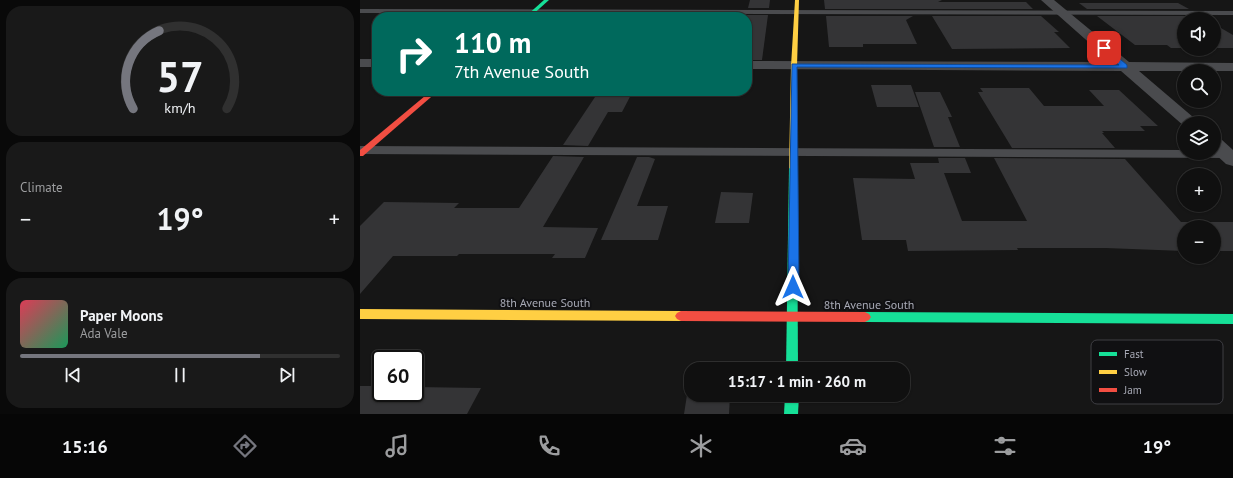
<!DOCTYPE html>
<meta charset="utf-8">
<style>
body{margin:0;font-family:"PT Sans",sans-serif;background:#191919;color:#f1f3f6;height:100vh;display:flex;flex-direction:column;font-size:15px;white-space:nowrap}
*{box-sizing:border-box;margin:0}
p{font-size:13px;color:#9c9d9f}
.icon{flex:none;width:22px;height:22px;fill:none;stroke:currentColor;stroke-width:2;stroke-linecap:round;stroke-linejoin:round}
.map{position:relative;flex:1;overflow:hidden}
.panel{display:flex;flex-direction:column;gap:6px;padding:6px;background:#090909;width:360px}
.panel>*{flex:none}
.top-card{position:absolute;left:12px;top:12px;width:380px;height:84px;border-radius:16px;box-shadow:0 1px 3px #0004,0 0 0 1px #303030;background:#00695c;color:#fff;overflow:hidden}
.controls{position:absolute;left:817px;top:12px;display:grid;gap:8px}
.controls a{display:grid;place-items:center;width:44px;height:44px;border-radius:50%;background:#101010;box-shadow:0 1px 3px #0004,0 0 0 1px #303030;font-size:20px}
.speed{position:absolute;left:12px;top:350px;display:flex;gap:8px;font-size:20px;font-weight:700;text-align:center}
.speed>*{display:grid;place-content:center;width:52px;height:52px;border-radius:50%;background:#101010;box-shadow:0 1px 3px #0004,0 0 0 1px #303030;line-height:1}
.speed .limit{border:2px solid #111;border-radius:6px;background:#fff;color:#111}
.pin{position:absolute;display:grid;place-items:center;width:34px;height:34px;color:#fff;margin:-17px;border-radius:8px;box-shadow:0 2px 6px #0006}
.me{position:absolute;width:44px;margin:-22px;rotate:0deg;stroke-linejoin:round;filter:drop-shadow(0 0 3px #0008)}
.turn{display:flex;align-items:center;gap:14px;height:84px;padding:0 16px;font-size:18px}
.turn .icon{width:52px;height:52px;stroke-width:2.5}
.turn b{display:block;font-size:28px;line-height:34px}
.big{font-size:30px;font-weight:800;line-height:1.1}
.panel .widget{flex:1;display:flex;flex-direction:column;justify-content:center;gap:6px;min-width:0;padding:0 14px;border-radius:16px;background:#191919}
.panel .dial{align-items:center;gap:0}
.dial svg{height:104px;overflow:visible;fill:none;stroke:#303030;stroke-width:7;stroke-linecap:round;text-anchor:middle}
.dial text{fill:#f1f3f6;stroke:none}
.song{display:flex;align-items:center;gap:12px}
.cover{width:48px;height:48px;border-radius:6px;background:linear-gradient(135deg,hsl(350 70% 55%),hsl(150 70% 35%))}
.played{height:4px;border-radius:2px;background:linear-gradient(90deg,#75767e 75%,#303030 75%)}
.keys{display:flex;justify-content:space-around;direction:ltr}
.heat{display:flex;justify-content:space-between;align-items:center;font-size:22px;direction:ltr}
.trip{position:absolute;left:324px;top:362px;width:226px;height:40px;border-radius:16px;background:#101010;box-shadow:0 1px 3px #0004,0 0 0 1px #303030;font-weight:800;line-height:40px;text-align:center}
.menu{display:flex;height:64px;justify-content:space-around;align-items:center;background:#060606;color:#9c9d9f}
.menu .icon{width:28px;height:28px}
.menu .selected{color:#75767e}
.menu b{font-size:18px;color:#f1f3f6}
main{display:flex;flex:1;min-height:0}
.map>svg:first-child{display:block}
.building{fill:#343436}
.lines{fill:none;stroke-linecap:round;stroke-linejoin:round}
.lane{fill:#4a4b4e;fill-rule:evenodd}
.street{fill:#4a4b4e;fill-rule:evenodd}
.fast{fill:#16e098;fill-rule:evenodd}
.slow{fill:#ffcf43;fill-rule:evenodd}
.jam{fill:#f24e42;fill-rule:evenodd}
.route{fill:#1a73e8;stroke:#114b97}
.labels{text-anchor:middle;stroke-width:4;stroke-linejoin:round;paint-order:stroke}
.near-street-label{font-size:12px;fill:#a8aab6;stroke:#101012}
.key{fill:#101012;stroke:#3e3e43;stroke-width:1}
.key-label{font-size:11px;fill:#a8aab6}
</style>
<main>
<section class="panel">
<div class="widget dial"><svg viewBox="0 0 100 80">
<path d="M14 69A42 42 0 1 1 86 69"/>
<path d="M14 69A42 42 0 0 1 34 9" stroke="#75767e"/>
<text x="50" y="56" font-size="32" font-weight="700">57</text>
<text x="50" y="72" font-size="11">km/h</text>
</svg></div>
<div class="widget"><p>Climate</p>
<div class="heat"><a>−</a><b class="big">19°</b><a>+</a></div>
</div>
<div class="widget">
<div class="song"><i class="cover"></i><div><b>Paper Moons</b><p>Ada Vale</p></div></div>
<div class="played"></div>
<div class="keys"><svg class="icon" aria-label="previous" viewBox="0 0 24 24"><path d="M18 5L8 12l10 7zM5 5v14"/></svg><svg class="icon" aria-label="pause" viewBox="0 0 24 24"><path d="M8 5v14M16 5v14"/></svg><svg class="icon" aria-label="next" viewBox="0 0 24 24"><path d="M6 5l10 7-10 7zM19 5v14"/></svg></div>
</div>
</section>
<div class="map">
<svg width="873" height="414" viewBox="0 0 873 414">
<rect width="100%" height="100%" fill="#161616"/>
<!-- building -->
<g class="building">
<path d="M390 0H410L409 8H388Z"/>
<path d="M464 0H582L578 2H666L673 9H465Z"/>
<path d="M719 3H818L829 9H727Z"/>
<path d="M387 15H408L402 60H387Z"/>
<path d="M466 16H553L546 20 557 44H503V47H469Z"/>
<path d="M572 16H681L699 32H694L710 48 592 49Z"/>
<path d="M737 16H841L846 19H824V48H811L807 45H775Z"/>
<path d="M854 24 873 35V48H854Z"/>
<path d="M511 85H551L559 107H517Z"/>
<path d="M620 88H669L684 106H744L729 90H759L798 126H780L785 131H742L744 133H742L755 148H652L618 92H623Z"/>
<path d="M239 91H273L262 112H248L228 146 203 145Z"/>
<path d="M555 92H580L592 117H588L600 147H574Z"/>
<path d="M193 156 224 157 183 227 238 228 225 258H192L195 254H99L97 256H33L0 294V226L24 202 99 203 94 208H159Z"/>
<path d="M277 157H289L295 159 277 206H308L298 240H241Z"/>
<path d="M578 158H605L611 173H584L602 221H667L634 158 765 159 821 222H873V251H854V227H824V251L746 248H657L658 250 548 251 546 240H502L493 178 555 179 550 163H579Z"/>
<path d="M361 192 393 193 389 223H355Z"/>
<path d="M0 386H21V393H55V387L121 388 107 414H0Z"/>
<path d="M327 395H370L369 414H324Z"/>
</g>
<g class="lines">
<!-- lane -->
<g class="lane">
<path d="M0 9 873 11V15L0 13Z"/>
<path d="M0 146 824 150V153H854V150H873V158L0 154Z"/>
</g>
<!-- street -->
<g class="street">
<path d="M681 0H694L769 62 873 63V71H779L840 123H824V126L761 71 387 69V61L751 62Z"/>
<rect x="0" y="59" width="17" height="8"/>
<path d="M854 137 861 139 873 150V166L866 164 854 153Z"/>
</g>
<!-- fast -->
<g class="fast">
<path d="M184 0H189L170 17H165Z"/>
<path d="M430 166H436L437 168 438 369H426L429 168Z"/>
<path d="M505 312 873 314V324L505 322 501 320 499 317 501 314Z"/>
<path d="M425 395H439L438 414H424Z"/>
</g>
<!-- slow -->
<g class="slow">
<path d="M435 0H439L437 66V168L433 170 429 168 431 66Z"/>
<path d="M0 309 321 311 325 313 327 316 325 319 321 321 0 319Z"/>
</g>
<!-- jam -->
<g class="jam">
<path d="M71 91H78L3 156H0V150Z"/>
<path d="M321 311 505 312 509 314 511 317 509 320 505 322 321 321 317 319 315 316 317 313Z"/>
</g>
</g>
<!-- route -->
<path class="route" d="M742 47H746L767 65V68L437 67 439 287 437 290 433 291 429 290 428 287 432 64 759 65 742 50Z"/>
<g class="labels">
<!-- near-street labels -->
<g class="near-street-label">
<text x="185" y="307">8th Avenue South</text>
<text x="509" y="309">8th Avenue South</text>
</g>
</g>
<!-- legend -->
<rect x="731" y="340" width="132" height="64" rx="6" class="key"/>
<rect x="739" y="352" width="18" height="4" fill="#16e098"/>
<rect x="739" y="370" width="18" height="4" fill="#ffcf43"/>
<rect x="739" y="388" width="18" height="4" fill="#f24e42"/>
<g class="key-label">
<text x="764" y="358">Fast</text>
<text x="764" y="376">Slow</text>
<text x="764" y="394">Jam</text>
</g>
</svg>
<div class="controls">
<a><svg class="icon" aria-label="sound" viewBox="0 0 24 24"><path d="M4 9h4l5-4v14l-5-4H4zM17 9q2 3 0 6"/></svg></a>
<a><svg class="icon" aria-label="search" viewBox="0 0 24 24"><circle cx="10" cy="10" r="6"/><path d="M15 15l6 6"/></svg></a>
<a><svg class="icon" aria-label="layers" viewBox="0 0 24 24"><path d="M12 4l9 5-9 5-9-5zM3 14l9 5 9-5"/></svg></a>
<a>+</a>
<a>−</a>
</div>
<div class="speed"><div class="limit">60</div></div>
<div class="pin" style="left:744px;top:48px;background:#d93025"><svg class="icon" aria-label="arrive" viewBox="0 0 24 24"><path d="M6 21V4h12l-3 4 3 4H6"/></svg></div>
<svg class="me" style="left:433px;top:287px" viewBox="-20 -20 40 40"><path d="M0-17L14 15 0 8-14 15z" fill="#1a73e8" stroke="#fff" stroke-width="4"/></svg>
<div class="trip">15:17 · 1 min · 260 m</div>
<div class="top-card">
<div class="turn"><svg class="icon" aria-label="right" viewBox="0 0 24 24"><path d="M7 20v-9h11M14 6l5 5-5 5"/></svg><div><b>110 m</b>7th Avenue South</div></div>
</div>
</div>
</main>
<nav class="menu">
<b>15:16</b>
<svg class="icon selected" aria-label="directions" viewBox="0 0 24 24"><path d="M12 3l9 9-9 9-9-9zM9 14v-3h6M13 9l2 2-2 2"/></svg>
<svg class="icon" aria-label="music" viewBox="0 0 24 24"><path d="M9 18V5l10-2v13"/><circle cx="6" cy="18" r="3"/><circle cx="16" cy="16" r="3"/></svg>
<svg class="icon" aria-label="phone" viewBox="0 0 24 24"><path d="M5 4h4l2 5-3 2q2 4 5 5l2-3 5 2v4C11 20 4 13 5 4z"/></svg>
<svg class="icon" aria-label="climate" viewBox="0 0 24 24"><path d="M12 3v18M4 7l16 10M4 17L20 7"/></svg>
<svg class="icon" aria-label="car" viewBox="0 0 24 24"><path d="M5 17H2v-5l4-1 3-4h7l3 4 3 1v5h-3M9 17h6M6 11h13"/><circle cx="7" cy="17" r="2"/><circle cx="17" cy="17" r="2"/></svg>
<svg class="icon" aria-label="filters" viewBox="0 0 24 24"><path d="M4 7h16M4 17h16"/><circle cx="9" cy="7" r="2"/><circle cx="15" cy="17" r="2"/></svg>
<b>19°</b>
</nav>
